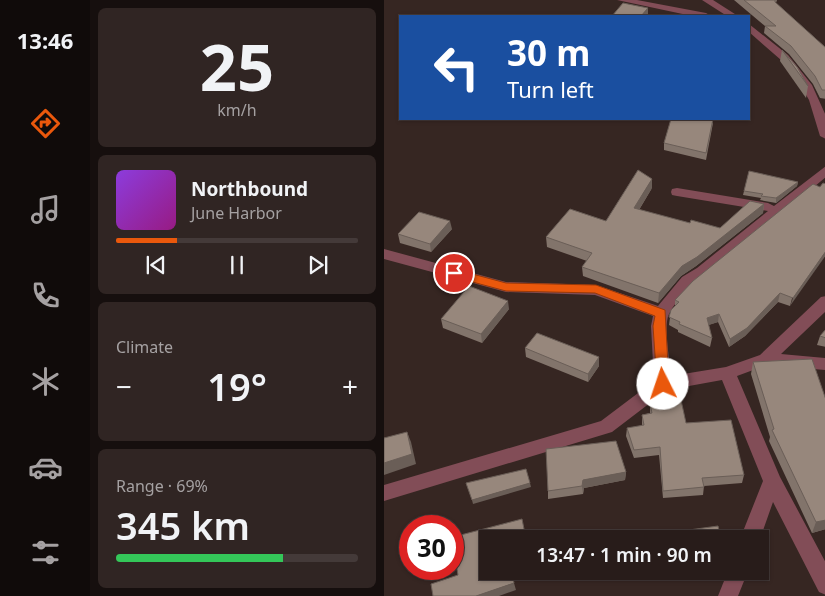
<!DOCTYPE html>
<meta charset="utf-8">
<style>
body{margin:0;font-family:"Noto Sans",sans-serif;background:#302523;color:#f1f3f6;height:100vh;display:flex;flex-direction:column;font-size:19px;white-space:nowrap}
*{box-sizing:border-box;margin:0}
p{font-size:16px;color:#a5a1a2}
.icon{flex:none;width:28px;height:28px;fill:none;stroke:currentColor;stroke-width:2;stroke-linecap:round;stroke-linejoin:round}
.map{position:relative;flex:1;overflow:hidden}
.side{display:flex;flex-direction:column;gap:8px;padding:8px;background:#160f0e;width:294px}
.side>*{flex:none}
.hud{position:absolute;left:15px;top:15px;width:351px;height:105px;border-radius:0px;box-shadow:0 1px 4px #0004,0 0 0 1px #443a39;background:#1a4fa0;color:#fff;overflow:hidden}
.speed{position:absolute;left:15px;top:515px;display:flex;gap:10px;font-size:25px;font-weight:700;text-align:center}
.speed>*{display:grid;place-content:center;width:65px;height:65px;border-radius:50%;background:#281c1a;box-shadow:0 1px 4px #0004,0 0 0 1px #443a39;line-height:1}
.speed .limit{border:8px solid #d22;background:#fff;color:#111}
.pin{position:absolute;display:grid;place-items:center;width:42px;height:42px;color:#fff;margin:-21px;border:2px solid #fff;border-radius:50%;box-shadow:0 1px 5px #0007}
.me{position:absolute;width:55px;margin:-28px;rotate:356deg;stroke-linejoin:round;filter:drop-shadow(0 0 4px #0008)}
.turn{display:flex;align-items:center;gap:18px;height:105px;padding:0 25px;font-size:22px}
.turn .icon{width:65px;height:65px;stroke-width:2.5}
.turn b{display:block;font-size:35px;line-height:42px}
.big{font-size:38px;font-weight:600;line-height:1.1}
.side .tile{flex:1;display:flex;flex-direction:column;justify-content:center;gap:8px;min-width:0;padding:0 18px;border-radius:8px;background:#302523}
.side .dial{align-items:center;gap:0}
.dial b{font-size:65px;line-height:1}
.song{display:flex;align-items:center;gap:15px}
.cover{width:60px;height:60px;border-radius:8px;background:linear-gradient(135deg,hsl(270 70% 55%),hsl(310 70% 35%))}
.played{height:5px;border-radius:2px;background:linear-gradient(90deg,#ea580c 25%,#443a39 25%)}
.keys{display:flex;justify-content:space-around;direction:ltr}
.heat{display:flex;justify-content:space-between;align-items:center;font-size:28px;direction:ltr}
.charge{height:8px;border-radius:4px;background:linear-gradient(90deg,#34c759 69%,#443a39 0)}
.trip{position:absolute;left:95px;top:530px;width:290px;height:50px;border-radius:0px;background:#281c1a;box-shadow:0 1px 4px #0004,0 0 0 1px #443a39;font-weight:600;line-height:50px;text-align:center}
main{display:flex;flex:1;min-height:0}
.tab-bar{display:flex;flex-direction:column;width:90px;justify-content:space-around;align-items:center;background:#100b0a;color:#a5a1a2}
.tab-bar .icon{width:35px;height:35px}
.tab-bar .on{color:#ea580c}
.tab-bar b{font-size:22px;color:#f1f3f6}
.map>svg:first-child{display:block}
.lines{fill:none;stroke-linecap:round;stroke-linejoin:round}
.minor{fill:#824d57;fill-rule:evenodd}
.wall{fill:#82746b}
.shaded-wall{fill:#6a5e57}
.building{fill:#97877c;stroke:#6a5e57}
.route{fill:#ea580c;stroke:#983908}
</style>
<main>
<nav class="tab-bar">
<b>13:46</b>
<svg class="icon on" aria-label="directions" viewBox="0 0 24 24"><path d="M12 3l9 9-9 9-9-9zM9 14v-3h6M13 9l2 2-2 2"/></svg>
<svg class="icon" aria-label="music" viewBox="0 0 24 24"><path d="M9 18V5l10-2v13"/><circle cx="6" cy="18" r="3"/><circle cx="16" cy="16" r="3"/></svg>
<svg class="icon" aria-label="phone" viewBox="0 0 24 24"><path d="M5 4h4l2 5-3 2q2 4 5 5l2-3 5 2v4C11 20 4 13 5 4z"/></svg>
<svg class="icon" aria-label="climate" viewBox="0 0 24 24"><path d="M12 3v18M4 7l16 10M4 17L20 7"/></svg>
<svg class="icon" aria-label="car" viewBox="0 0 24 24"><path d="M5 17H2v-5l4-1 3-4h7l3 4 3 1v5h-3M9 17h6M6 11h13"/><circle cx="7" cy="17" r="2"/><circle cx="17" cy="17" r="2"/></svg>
<svg class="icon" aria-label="filters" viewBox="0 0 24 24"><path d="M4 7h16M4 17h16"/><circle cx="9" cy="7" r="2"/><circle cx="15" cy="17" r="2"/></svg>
</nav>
<section class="side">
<div class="tile dial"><b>25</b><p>km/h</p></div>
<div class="tile">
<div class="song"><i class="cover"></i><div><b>Northbound</b><p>June Harbor</p></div></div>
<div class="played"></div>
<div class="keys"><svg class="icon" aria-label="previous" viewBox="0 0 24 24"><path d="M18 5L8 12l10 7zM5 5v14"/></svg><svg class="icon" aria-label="pause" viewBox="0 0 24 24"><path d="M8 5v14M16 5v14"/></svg><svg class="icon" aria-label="next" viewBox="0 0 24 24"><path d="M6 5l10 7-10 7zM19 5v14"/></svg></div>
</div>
<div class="tile"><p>Climate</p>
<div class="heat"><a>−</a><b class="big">19°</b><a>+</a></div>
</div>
<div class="tile"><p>Range · 69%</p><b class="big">345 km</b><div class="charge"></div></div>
</section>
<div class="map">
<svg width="442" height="596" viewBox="0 0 442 596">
<rect width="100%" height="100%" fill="#362622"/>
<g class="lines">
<!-- minor -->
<g class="minor">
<path d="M233 0H253L322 13 327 16H308Z"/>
<path d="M318 0H329L354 16H343Z"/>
<path d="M365 24 404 55 428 85 442 116V139L436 136 425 100 412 77 397 60 365 32Z"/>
<path d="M442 166V177L323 276C309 284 293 298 285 314 279 326 286 361 287 376L342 367 376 355 437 297 442 296V311L397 354 442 358V370L383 365 353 376 396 477 442 563V595L435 592 389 502 376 539H356L379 481 338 380 283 390 228 432 0 501V485L217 421 270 381 267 326 269 316 211 295 122 292 0 259V249L122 282 212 285 274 306 298 277 313 268 384 211 293 196 288 195 287 192 288 189 293 188 384 203 390 206Z"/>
<path d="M344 571H364L354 596H334Z"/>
</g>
</g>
<!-- wall -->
<g class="wall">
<path d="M350 0H393L392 3 442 48V99L436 98 429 84 405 54 380 33 381 26Z"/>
<path d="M398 50 424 86 422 98 396 61Z"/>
<path d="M329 123 322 160 280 150V143Z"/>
<path d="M414 182 413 186 392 203 376 200 377 198 359 195 360 191Z"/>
<path d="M439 183 406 306 394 302 361 336 345 347 334 322 324 325 328 338 326 347 294 332V330L285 325 287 310 291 306V300L436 187Z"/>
<path d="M268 188 255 210 306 223 336 228 380 204 379 213 312 266 297 276 274 303 199 276 198 267 203 261 163 247 162 237 222 221Z"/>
<path d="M68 229 47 252 16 243 14 234Z"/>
<path d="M125 309 98 343 59 328 57 319Z"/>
<path d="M442 329V347L433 345 436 336Z"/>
<path d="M141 348 215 357V366L204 382 142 357Z"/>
<path d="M369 362 442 400V529L428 533 385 441 386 437 367 374Z"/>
<path d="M266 404 302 423 360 475 358 483 320 486 319 495 279 498 275 455 250 458 242 436 243 428 258 426V415L266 413Z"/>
<path d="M242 472 241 480 200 488 199 494 164 499V491Z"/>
</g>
<!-- shaded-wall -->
<g class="shaded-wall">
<path d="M264 8V15L263 16H257Z"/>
<path d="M268 179V188L250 218V208Z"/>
<path d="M414 182 413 186 392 203V198Z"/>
<path d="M380 204 379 213 312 266 297 276 274 303 275 293 298 266Z"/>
<path d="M66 221 68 229 47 252 46 244Z"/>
<path d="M442 251V255L406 306 409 298Z"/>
<path d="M396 293 394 302 361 336 345 347 346 339Z"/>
<path d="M124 301 125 309 98 343 97 334Z"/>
<path d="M335 314 334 322 322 326 323 318Z"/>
<path d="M215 357V366L204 382V374Z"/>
<path d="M23 432 27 442 32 464 0 475V463Z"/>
<path d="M242 472 241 480 200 488 199 494 198 486 199 480Z"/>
<path d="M146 483 147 487 89 504 88 500Z"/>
<path d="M442 520V529L428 533 432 522Z"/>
<path d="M130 583 132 590 115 596H92Z"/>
</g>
<!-- building -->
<g class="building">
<path d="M360 0H391V2L442 48V90H438L431 76 407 46 381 26H392Z"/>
<path d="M239 3 264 8 257 16H228Z"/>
<path d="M398 50 413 67 424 86Z"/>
<path d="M287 119H329L322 153 280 143Z"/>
<path d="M254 170 268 179 250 208 306 223 307 220 336 228 366 201 380 204 313 257 298 266 275 293 198 267 208 253 162 237 186 209 222 221Z"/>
<path d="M365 171 414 182 392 198 377 196 379 194 360 191Z"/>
<path d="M439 183 442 184V251L409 298 396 293 363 328 346 339 335 314 323 318 328 338 295 324 296 322 285 317 287 310 295 302 291 300 309 281 429 184 436 187Z"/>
<path d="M35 212 66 221 46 244 14 234Z"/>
<path d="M85 286 124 301 97 334 57 319Z"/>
<path d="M442 329V338L436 336Z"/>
<path d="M153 333 215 357 204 374 141 348Z"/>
<path d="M428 359 442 400V520L432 522 388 430 390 429 369 362Z"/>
<path d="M297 400 302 423 347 420 360 475 318 478 320 487 279 491 276 447 250 450 243 428 260 425 258 415 268 413 266 404Z"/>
<path d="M23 432 28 454 0 463V438Z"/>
<path d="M232 441 242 472 199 480 198 486 164 491 162 449Z"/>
<path d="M142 469 146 483 88 500 82 483Z"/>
<path d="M138 519 142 539H104V571H127L130 583 92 596H49L47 584 74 575 69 545V537Z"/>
<path d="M334 526 337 539H283V533Z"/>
</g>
<!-- route -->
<path class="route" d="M70 269 122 283 212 285 281 310 285 384 283 387 279 389 273 384 269 326 271 316 211 293 122 291 66 276 64 273Z"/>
</svg>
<div class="speed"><div class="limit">30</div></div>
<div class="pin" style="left:70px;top:273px;background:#d93025"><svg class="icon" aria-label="arrive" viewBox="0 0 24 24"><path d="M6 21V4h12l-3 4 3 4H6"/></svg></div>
<svg class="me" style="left:279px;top:384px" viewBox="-20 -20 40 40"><circle r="19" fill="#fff"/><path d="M0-13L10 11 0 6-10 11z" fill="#ea580c"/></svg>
<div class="trip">13:47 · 1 min · 90 m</div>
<div class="hud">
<div class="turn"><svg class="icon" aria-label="left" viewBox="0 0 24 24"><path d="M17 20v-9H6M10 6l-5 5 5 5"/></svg><div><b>30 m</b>Turn left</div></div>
</div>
</div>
</main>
